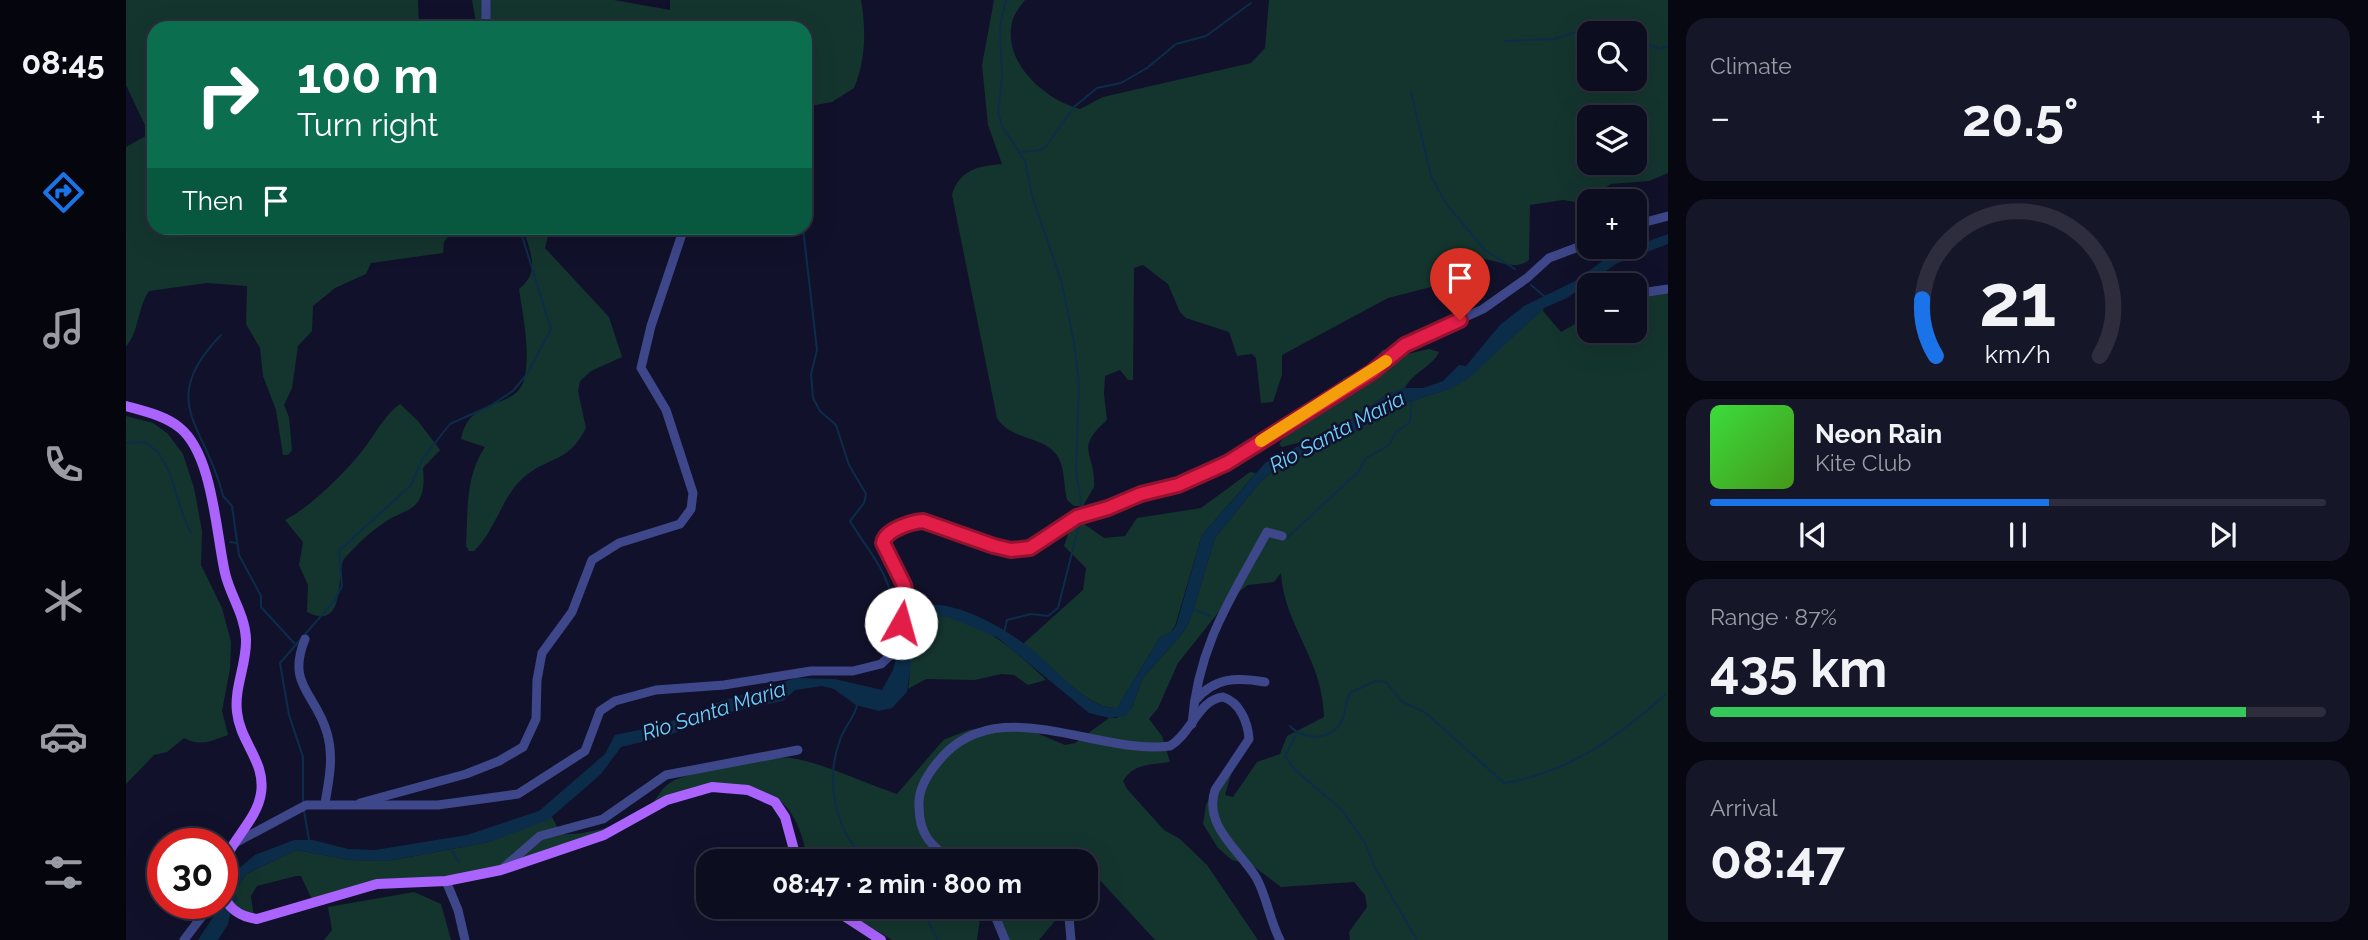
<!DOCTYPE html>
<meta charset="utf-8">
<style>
body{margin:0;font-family:Raleway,sans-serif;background:#161629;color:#f1f3f6;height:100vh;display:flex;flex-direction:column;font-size:26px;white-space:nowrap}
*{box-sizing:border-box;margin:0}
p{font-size:23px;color:#9a9ca5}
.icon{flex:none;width:38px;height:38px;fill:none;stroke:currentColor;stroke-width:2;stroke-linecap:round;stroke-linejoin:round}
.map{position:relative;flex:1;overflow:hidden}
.drawer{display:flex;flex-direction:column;gap:18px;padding:18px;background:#070712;width:700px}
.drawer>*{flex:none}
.guide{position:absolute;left:21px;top:21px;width:665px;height:214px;border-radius:21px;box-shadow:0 7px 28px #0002,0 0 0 2px #2d2d3e;background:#0b6e4f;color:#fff;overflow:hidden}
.controls{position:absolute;left:1451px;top:21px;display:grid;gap:14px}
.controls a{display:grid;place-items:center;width:70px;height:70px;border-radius:14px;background:#0d0d20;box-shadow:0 7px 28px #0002,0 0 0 2px #2d2d3e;font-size:35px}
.speed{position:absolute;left:21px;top:828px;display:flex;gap:14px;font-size:35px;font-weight:700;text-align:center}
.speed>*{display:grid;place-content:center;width:91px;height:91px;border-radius:50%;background:#0d0d20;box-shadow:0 7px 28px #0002,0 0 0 2px #2d2d3e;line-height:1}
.speed .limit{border:10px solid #d22;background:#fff;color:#111}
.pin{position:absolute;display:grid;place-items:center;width:60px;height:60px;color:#fff;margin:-72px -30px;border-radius:50% 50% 50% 0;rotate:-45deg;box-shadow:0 0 7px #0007}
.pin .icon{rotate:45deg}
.me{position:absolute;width:77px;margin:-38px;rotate:7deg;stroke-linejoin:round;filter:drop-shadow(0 0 5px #0008)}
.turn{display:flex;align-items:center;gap:24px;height:147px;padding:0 35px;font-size:32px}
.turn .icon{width:91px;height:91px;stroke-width:2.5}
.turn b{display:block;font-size:49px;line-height:60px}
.then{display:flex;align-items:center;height:66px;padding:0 35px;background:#0003;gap:14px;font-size:26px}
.big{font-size:52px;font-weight:700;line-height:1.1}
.drawer .tile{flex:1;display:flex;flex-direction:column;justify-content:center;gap:10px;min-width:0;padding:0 24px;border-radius:21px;background:#161629}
.drawer .dial{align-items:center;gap:0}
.dial svg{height:182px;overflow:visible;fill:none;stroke:#2d2d3e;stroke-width:7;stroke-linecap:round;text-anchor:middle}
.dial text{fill:#f1f3f6;stroke:none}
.song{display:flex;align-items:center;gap:21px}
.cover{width:84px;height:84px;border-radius:10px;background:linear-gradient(135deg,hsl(120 70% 55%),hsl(100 70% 35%))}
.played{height:7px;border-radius:4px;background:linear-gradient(90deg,#1a73e8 55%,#2d2d3e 55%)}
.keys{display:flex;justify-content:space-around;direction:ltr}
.heat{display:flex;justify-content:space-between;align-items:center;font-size:38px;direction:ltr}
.charge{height:10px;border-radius:5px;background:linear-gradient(90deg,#34c759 87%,#2d2d3e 0)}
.trip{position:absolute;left:570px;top:849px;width:402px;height:70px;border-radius:21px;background:#0d0d20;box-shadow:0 7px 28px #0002,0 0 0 2px #2d2d3e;font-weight:700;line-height:70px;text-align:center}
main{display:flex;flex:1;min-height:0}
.tab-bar{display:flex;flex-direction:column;width:126px;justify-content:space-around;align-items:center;background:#05050d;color:#9a9ca5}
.tab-bar .icon{width:49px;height:49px}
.tab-bar .active{color:#1a73e8}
.tab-bar b{font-size:32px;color:#f1f3f6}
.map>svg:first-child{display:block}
.green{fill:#14352e;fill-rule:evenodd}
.water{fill:#0c2d4a}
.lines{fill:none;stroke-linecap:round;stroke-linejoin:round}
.stream{stroke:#0c2d4a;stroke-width:2}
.minor{stroke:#3d4789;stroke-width:9}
.major{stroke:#aa64fd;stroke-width:10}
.route-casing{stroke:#92132f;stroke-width:18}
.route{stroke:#e11d48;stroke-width:12}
.slow{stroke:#f59e0b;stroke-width:12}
.labels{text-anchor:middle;stroke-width:5;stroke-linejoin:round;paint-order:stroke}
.water-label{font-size:21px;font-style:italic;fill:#6bd2fd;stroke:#11112b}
</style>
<main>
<nav class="tab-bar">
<b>08:45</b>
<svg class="icon active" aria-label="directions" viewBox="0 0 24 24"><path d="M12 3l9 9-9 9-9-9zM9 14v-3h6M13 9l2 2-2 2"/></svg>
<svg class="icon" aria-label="music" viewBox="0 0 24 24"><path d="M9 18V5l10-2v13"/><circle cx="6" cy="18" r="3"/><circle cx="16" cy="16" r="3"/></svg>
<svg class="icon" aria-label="phone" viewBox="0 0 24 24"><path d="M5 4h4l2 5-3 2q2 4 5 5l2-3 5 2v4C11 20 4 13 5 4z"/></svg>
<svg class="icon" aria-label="climate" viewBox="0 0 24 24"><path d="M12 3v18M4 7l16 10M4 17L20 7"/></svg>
<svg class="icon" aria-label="car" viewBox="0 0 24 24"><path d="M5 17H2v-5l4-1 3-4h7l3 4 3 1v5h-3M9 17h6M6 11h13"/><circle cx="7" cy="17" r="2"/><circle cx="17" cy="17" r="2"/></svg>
<svg class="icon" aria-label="filters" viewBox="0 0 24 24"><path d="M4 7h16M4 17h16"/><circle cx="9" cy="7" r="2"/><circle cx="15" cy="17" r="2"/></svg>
</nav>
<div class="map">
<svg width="1542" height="940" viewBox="0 0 1542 940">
<rect width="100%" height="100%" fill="#11112b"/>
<!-- green -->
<g class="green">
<path d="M0 0H292L293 28H28V228H429L423 232 419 248 483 317 496 357 465 371 454 381 452 391 460 428C441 465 423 455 397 478 375 498 370 530 348 551H343L340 546C342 512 339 476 359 447L335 439C344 394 389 411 398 380 405 352 397 317 393 289 414 272 405 256 399 233L382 236 375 233 324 234 318 242 317 253 245 263 240 274 209 288 187 306 186 331 172 346 166 388 158 405 163 417 166 450 162 455H157L150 410 137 376 134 348 120 324 121 286 81 283 23 291C11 309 14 329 0 347V147L23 134 0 85Z"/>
<path d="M346 0H488L544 10V0H735C740 29 740 60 728 88L706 102 679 107V28H351Z"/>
<path d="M868 0H899C895 6 889 12 887 19 874 61 919 100 954 109L977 97 1125 63 1139 48 1143 0H1542V173L1523 181 1485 184 1456 203 1437 200 1404 205 1403 260C1389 271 1374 261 1358 259L1354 268 1309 286 1262 298 1156 355V375L1147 402 1135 403 1130 358 1126 354 1111 356 1103 332 1060 318 1054 312 1042 284 1017 265 1008 268 1007 380H1002L994 370 979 376 978 394 981 420C947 450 970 452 968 487L957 506H948L941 500C938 488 939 473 934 461 924 435 885 442 871 418L826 195C833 170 852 166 876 164L862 125 856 65ZM1508 33V79H1463V33ZM1463 117H1508V163H1463Z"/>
<path d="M1542 291V940H1224L1223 932 1241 907 1239 895 1228 882 1155 887 1126 865 1106 860 1092 848 1077 824 1080 805 1098 769 1106 771 1099 795 1107 797 1131 762 1154 754 1161 736 1198 717C1197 659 1158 626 1155 573L1148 582 1122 585 1103 599 1052 663 1032 708 1023 719 1036 736 1044 762C1025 765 1008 763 997 781L1001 789 1038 830 1054 839 1081 865 1132 940H1029L971 877 961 872V861H682C677 836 670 810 647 796L567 789 502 826 372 871 278 883 188 904 175 876H170L131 886 125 896 128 918 107 903 112 899 108 893 120 874 170 850 224 860 262 861 363 842 426 817 435 834C458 836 509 823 524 806 532 798 534 789 545 782 558 773 647 756 664 758 695 762 741 784 771 794L813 745 819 739 843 730 878 726 901 729 939 745 949 743 983 718H991L1005 709 1017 678 1055 635 1064 620 1089 538 1135 481 1152 467 1227 433 1273 405 1323 389 1341 379 1418 308 1417 311 1435 332 1463 316V331H1508L1509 296Z"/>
<path d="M1283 334 1282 348 1277 355 1303 349 1313 352C1306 367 1287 372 1279 388L1261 394 1226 419 1183 440 1156 447 1153 444 1174 414 1218 378 1246 364 1256 350 1263 349Z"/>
<path d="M274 404 292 421 314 450 297 468C298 479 299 494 290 504 284 511 270 515 262 520 245 531 231 544 218 559 210 569 222 633 181 612L182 585 173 565 177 542 159 520C186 506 221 471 240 446 251 431 259 415 274 404Z"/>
<path d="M0 416 27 423 42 434 57 454 68 488 76 531 75 565 96 608 105 642 104 669 96 711 102 735C85 741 74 747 58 738L41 752 28 755 0 784Z"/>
<path d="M1124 472 1130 473 1076 535 1049 626 1044 633 1034 637 991 708C960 710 922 660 897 644L957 590 960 568 938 546 948 517 978 538 999 536 1011 518 1075 508Z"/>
<path d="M800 615C848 613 888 649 920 680L902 685 888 675 875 674 849 680 800 679 782 689C787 668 777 627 800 615Z"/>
<path d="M288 892 315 904 325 940H198L206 930 202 907Z"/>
<path d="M712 907H935L928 922 913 940H880L866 916 854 919 851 940H766Z"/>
</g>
<!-- water -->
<path class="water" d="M1542 234V244L1490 264 1441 298 1418 308 1342 379 1324 389 1273 405 1227 433 1152 467 1135 481 1089 538 1064 620 1055 635 1017 678 1005 709 999 716 984 718 963 713 872 638 822 617 800 615 792 620 783 650 785 663 781 692 766 708 753 711 730 705 708 689 696 686 669 690 657 701 584 716 544 735 495 747 475 774 422 820 363 842 262 861 224 860 170 850 120 874 108 893 112 899 107 903 102 924 92 940H72L104 891 107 873 129 855 168 840H187L222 849 249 850 341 835 413 811 479 754 489 735 533 726 596 701 670 678 709 679 756 690 767 670 783 612C814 588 882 630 908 651 929 668 962 710 991 708L1034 637 1044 633 1050 626 1076 535 1139 463 1226 419 1261 394 1279 388H1297L1317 381 1333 365 1340 366 1374 325 1398 306 1449 281 1486 254Z"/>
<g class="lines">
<!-- stream -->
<g class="stream">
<path d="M880 0 874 27 876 78 872 112 876 126 899 161 906 196 935 280 948 342 953 384 950 471 956 510"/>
<path d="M1508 37 1533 49 1542 46"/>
<path d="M1378 41 1428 39 1475 24 1502 33"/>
<path d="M1285 92 1305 176 1321 205 1359 250 1389 269"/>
<path d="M896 152 915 150 921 145 948 107 971 88 995 83 1021 68 1050 44 1080 36 1125 3"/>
<path d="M677 228 691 350 685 374 687 398 694 411 710 425 723 465 740 494 738 503 724 521C737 543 755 563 763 588 767 601 763 607 772 618"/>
<path d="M1405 285 1418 296"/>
<path d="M95 335C29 403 81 426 97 496L106 506 113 555 135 596V607L168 643"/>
<path d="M0 443 19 442 32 452 43 471 57 515 65 533"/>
<path d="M1161 538 1233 471 1239 459 1263 445 1270 432 1284 422 1286 399"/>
<path d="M104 542 111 543"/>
<path d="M1066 609 1085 616"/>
<path d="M878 633 881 620 905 614 922 616 932 608 954 521"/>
<path d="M731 706C727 719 718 728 714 740 699 780 708 832 742 861"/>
<path d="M1164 726C1179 743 1211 740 1218 715 1220 707 1220 701 1224 693L1249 681 1260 682 1275 701 1300 713 1378 783C1442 773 1492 737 1539 695"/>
<path d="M1170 735 1159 756 1169 770 1216 810 1239 843 1249 868 1291 940"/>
<path d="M177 801V757L163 715 154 663 209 600 216 586 213 551 285 485 297 458 324 424 364 406 387 391 401 374 425 329 396 236"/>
<path d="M178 811 183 840"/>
<path d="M326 851 333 862"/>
<path d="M794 906 812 940"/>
</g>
<!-- minor -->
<g class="minor">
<path d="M360 28V0"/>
<path d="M1508 225 1542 216"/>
<path d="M1508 294 1542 289"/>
<path d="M179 639C160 686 190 693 201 733 208 757 203 780 199 803"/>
<path d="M1069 701C1088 677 1111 677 1139 682"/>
<path d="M1066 724C1072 645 1105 598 1141 532L1156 536"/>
<path d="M234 803 340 774 373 761 397 747 410 719 411 680 416 653 446 612 466 560 493 543 554 524 565 509 567 493 540 410 515 368 525 326 558 228"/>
<path d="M109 843 180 805H312L392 794 459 751 474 711 489 701 530 690 598 685 685 671H727L755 664 768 652 780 594 757 543C759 529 785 522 798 521L868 546 885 550 904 548 951 517 982 508 1015 494 1052 485 1101 462 1246 372 1279 345 1357 309 1401 278 1423 258 1463 243"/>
<path d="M827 861C805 846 793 835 793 806 792 790 801 775 811 763 869 688 970 756 1044 746 1065 734 1073 699 1097 697 1114 702 1122 723 1123 739L1089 790C1077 827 1115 851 1131 879 1141 898 1144 921 1154 940"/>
<path d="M376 869 414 836 477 819 540 775 672 750"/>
<path d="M320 881 332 910 339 940"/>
<path d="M865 906 879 940"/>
<path d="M942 906 945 940"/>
<path d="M58 940 86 903"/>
</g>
<!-- major -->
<g class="major">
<path d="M0 406C18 411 40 416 54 428 87 455 90 534 99 573 104 595 119 615 120 639 121 664 108 687 111 712 114 742 140 762 135 793 131 821 104 840 96 868"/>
<path d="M96 891C101 908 114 917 131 919L251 884 320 881 375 870 478 835 541 800 586 787 622 790 649 802 659 817 671 861"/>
<path d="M703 906 755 940"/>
</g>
</g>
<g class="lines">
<defs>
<path id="route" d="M775 623 780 594 778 585 757 543C759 530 785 522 797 521L868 546 885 550 904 548 951 517 982 508 1015 494 1052 485 1101 463 1246 372 1279 345 1334 320"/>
</defs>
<!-- route casing -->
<use href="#route" class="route-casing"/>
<!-- route -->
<use href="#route" class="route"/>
<!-- slow -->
<path class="slow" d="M1135 441 1260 361"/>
</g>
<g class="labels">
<!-- water labels -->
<g class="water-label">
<text transform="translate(1211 432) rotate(-28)" y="7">Rio Santa Maria</text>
<text transform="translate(588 711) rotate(-18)" y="7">Rio Santa Maria</text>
</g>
</g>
</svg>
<div class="controls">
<a><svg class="icon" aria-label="search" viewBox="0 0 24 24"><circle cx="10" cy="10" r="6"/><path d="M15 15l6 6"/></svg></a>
<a><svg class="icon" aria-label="layers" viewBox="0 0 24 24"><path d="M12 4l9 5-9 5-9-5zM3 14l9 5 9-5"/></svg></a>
<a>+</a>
<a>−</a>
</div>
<div class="speed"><div class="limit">30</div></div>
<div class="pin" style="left:1334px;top:320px;background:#d93025"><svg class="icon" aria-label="arrive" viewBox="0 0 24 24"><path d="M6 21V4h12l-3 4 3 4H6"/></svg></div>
<svg class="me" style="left:775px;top:623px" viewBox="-20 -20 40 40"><circle r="19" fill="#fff"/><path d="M0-13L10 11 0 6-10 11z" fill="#e11d48"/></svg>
<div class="trip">08:47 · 2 min · 800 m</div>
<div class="guide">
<div class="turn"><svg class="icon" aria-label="right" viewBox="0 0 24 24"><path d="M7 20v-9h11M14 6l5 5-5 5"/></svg><div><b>100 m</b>Turn right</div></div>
<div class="then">Then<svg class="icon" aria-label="arrive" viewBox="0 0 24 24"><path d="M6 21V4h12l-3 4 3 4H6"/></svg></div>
</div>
</div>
<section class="drawer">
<div class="tile"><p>Climate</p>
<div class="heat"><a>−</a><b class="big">20.5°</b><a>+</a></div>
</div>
<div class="tile dial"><svg viewBox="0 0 100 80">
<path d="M14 69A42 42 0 1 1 86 69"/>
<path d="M14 69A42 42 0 0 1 8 44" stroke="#1a73e8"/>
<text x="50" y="56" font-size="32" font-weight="700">21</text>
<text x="50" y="72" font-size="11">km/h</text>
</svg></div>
<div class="tile">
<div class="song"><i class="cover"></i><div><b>Neon Rain</b><p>Kite Club</p></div></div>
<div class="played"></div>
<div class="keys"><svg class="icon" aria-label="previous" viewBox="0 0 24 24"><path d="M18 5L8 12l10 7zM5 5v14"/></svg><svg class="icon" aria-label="pause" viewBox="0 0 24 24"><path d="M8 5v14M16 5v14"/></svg><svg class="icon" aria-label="next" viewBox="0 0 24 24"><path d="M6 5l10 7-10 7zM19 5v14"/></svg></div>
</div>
<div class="tile"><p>Range · 87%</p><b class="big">435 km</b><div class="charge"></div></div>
<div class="tile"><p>Arrival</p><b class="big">08:47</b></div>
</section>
</main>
